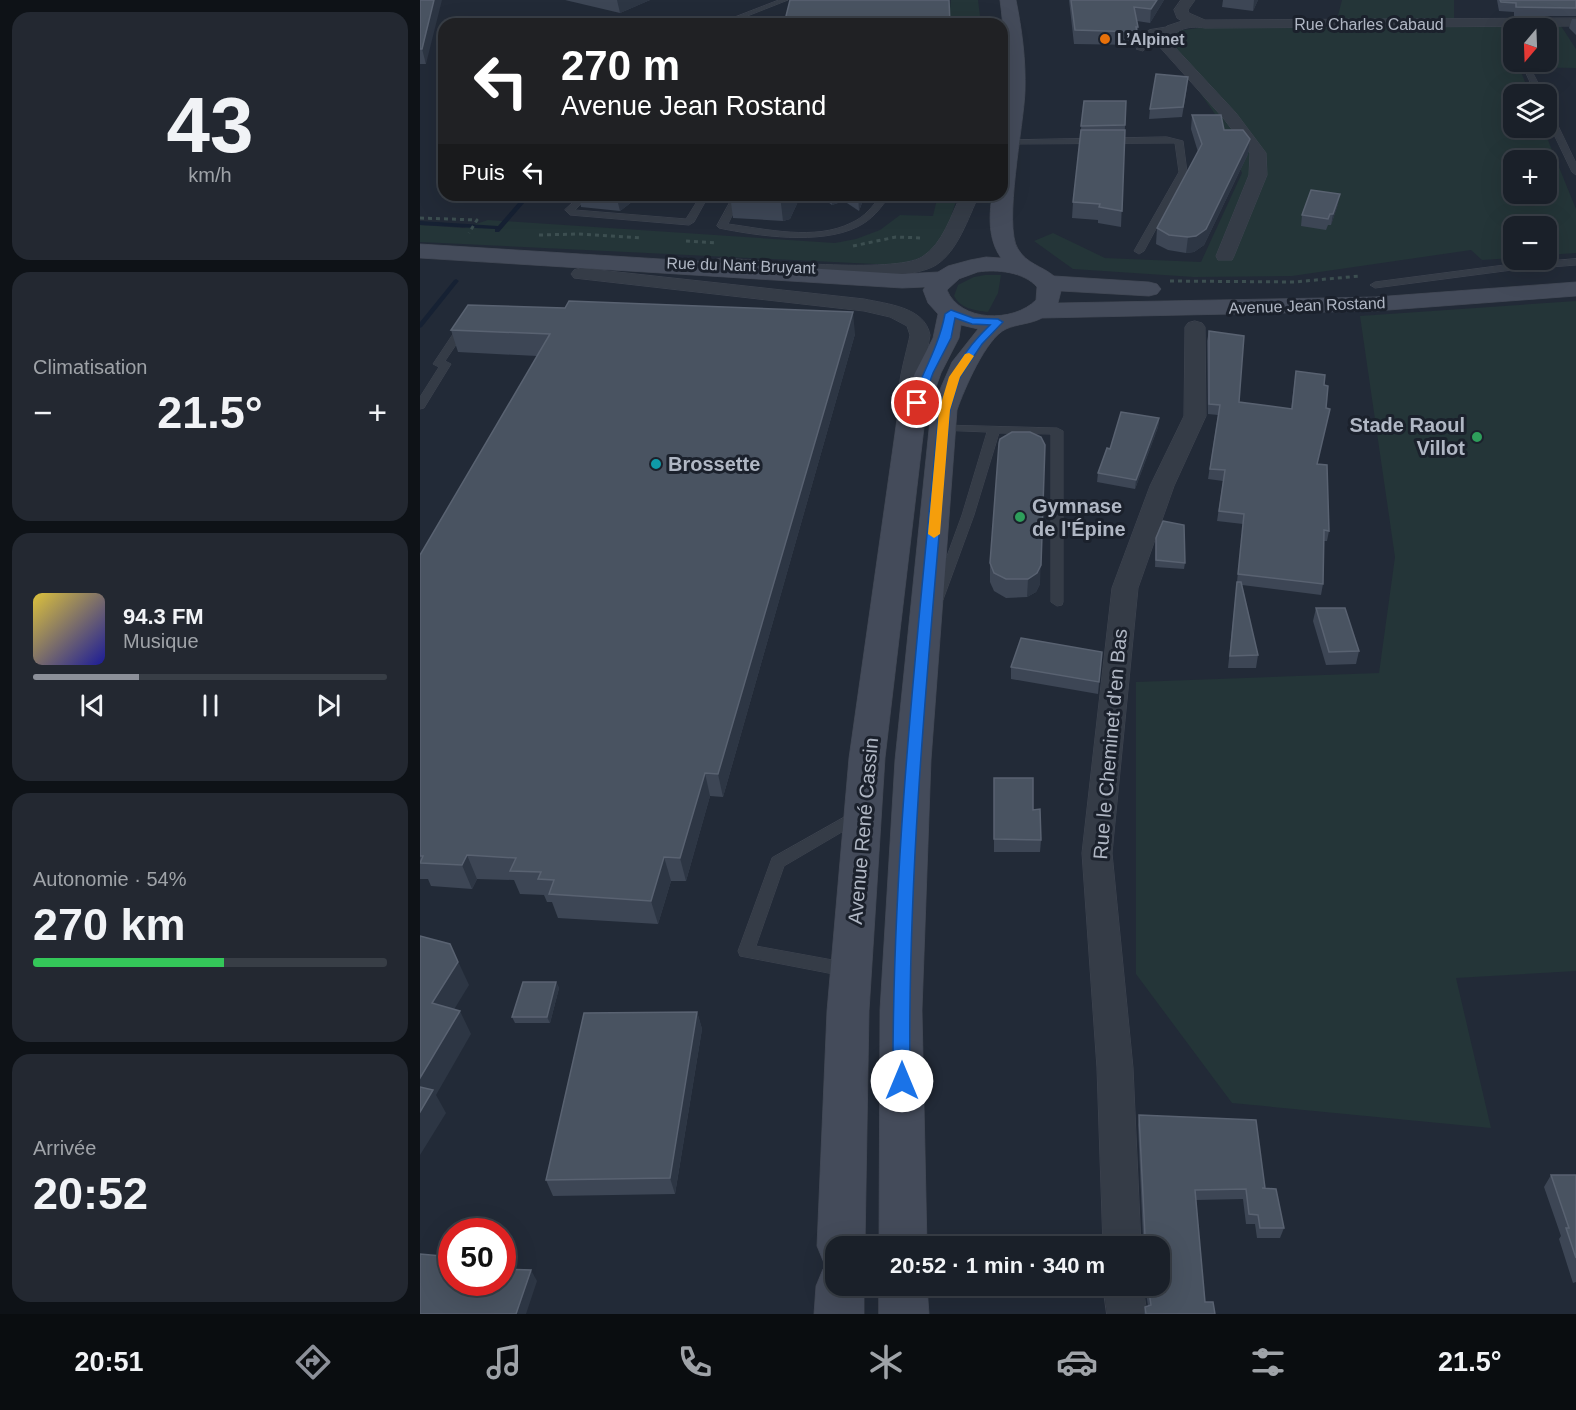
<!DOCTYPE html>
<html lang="fr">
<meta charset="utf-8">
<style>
body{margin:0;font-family:Helvetica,sans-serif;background:#232831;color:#f1f3f6;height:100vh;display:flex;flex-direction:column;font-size:22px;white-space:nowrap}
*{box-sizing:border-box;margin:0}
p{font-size:20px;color:#9fa3a8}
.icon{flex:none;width:33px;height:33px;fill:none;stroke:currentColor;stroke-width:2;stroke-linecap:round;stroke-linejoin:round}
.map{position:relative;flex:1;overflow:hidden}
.side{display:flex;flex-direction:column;gap:12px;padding:12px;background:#0e1217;width:420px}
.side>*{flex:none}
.banner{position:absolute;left:18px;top:18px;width:570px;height:183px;border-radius:18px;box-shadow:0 6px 24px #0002,0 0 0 2px #383e46;background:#202124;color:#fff;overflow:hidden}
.needle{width:39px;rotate:199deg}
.tools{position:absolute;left:1083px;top:18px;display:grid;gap:12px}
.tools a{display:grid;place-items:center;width:54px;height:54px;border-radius:12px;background:#1a2029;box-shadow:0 6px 24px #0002,0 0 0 2px #383e46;font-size:30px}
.speed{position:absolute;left:18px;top:1218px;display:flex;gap:12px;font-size:30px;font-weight:700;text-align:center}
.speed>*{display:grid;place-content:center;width:78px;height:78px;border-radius:50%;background:#1a2029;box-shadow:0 6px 24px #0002,0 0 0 2px #383e46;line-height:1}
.speed .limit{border:9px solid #d22;background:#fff;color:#111}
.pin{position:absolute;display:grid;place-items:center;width:51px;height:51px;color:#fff;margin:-26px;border:3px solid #fff;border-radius:50%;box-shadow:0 2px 6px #0007}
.me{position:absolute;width:66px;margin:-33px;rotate:0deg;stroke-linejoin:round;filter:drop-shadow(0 0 4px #0008)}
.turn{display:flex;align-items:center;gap:21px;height:126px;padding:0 24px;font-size:27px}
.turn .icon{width:78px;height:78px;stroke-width:2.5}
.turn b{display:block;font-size:42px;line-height:51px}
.then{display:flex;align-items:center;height:57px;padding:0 24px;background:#0003;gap:12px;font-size:22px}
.big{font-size:45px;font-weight:700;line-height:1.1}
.side .tile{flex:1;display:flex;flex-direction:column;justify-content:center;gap:9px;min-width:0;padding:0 21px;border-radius:18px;background:#232831}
.side .dial{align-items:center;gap:0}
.dial b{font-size:78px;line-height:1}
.song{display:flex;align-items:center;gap:18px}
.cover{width:72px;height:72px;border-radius:9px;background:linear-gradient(135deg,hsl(50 70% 55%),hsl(240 70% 35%))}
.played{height:6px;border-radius:3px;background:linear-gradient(90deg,#8c9099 30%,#383e46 30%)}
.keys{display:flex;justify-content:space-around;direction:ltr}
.heat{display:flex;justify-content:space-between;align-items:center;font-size:33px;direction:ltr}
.charge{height:9px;border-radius:4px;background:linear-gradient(90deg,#34c759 54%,#383e46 0)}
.trip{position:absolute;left:405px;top:1236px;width:345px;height:60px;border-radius:18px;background:#1a2029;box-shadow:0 6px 24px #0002,0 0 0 2px #383e46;font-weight:700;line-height:60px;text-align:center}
.tabs{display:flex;height:96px;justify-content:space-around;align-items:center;background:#0a0d10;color:#9fa3a8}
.tabs .icon{width:42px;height:42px}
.tabs .active{color:#8c9099}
.tabs b{font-size:27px;color:#f1f3f6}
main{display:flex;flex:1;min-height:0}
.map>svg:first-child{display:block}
.green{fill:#243538;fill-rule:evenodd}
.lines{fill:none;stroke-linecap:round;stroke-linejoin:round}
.stream{fill:#162133;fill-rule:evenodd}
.service-casing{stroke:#3f4551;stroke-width:1}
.minor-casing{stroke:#3f4551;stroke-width:1}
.secondary-casing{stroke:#3f4551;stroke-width:1}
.path{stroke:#3c4e50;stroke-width:3;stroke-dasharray:4 4;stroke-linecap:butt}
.service{fill:#353c47;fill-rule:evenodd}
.minor{fill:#353c47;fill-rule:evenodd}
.secondary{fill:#444b5a;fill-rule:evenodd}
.wall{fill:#3d4655}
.shaded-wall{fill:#2d3644}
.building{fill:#495361;stroke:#596271;stroke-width:1.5}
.route{fill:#1a73e8;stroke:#114b97;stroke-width:1.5}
.slow{fill:#f59e0b}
.food-dot{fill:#e8710a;stroke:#1b212c;stroke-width:2}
.leisure-dot{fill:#2e9e5b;stroke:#1b212c;stroke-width:2}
.culture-dot{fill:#0f9aa8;stroke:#1b212c;stroke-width:2}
.labels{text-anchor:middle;stroke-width:6;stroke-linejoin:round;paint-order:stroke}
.far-street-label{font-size:16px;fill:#b0b7c4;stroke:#1b212c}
.far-poi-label{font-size:16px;font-weight:bold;fill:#b0b7c4;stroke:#1b212c;text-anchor:start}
.poi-label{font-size:20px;font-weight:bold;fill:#b0b7c4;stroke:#1b212c;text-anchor:start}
.street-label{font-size:20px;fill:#b0b7c4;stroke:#1b212c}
</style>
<main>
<section class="side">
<div class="tile dial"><b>43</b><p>km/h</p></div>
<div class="tile"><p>Climatisation</p>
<div class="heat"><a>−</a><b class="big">21.5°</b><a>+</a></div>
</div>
<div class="tile">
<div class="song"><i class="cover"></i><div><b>94.3 FM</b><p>Musique</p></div></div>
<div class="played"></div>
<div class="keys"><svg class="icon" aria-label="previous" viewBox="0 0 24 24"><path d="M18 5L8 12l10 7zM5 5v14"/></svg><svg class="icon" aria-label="pause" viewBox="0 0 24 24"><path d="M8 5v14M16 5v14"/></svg><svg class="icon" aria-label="next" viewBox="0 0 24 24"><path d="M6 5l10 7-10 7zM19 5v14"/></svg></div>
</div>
<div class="tile"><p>Autonomie · 54%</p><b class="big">270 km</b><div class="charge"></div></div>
<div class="tile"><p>Arrivée</p><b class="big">20:52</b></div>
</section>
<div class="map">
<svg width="1156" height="1314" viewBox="0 0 1156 1314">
<rect width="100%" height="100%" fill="#222a37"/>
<!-- green -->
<g class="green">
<path d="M531 0H558L561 24H528Z"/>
<path d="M922 0H1034V26H1141L1156 49V68L1099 67 1110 94H1094V128H1123L1156 209V253L1127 255 1126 226H1094L1093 258 1062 260 1051 250 872 276 774 277 653 269 614 241 633 233 685 258 781 262 822 173 802 124 776 87 752 42 758 31 784 27H915ZM1094 28H1126V62H1094ZM1094 160H1126V194H1094Z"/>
<path d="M518 195H538C524 237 523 256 475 265L0 242V225L44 228 68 220 415 243 436 239 460 230 480 215 513 216Z"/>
<path d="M565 275H581L578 293 568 312C554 310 541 309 534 296L538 285 554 277Z"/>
<path d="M1156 301V971L1036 978 1071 1128 812 1103 716 974V682L959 673 975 557 940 316Z"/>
</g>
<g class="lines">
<!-- stream -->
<g class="stream">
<path d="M105 195H111L79 232H75V229L0 225V221L78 226Z"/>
<path d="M36 279 39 281 38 282 2 327 0 328V322L34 280Z"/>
</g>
<defs>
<g id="service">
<path d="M359 0H368L307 24H297Z"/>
<path d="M1088 21 1094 28V41L1090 39 1084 23Z"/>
<path d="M754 26 758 28 757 30 734 34 729 39 730 43 723 51 716 49 722 43V36L729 30Z"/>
<path d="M1101 62H1107L1124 94H1116Z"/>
<path d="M1126 107 1130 109 1156 163V175L1152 172 1126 118Z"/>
<path d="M747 137 763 141 767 172 724 251 719 254 714 251 759 172 755 143 591 144 587 142 591 140Z"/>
<path d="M161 195H170L155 210 266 219 281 195H289L274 222 269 225 150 215 145 210Z"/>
<path d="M314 195H322L308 224C346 229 395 241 431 223 445 217 453 206 461 195H470C461 208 452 220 437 227 400 245 338 236 299 228L297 226Z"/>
<path d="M1156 259V265L1092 270 955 288 950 285 955 282 1092 264Z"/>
<path d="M43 324 48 327 25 361 31 364 4 408 0 409V397L19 367 13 364 39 325Z"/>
<path d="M523 425 637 428 643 431V602L642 605 637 606 631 602V434L579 433 554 515 524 597 523 600H513L512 597 542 515 567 432 519 430V426Z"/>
<path d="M439 809 444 811 447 815 444 819 364 866 336 946 429 963 435 965 437 970 435 975 429 977 320 956 318 951 352 858Z"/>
</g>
<g id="minor">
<path d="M761 0H775L768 10 769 13 785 20 1156 18V26L785 28C772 26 759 27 750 39L751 43 816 113 846 153 847 175 814 256 812 260H798L796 256 829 175 830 153 804 119 737 44 736 39 747 26 762 21 757 18 754 10Z"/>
<path d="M541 195H559C548 218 538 251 516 265 480 287 348 272 301 270L294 268 291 264 294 260 301 258C340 260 474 274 502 257 523 244 531 215 541 195Z"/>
<path d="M161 268 444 299C467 304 505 307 510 335L500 395 502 418 499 423 491 425 483 423C470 404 486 356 490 335L487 326 470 317 444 311 154 278 151 274 154 270Z"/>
<path d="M775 321 782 323 785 327 786 416 754 486 718 588 692 853 713 1068 721 1246H683L677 1068 662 853 692 588 730 486 764 416 765 327 768 323Z"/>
<path d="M683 1286H723L727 1314H687Z"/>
</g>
<g id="secondary">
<path d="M580 0H596C602 30 606 60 605 91 604 124 583 226 598 249 607 264 622 266 634 276L729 282 737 284 741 289 737 294 729 296 641 291 638 303 955 297 1156 282V296L955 311 622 318C611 324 597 324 586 329 566 338 544 390 537 410L511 760 502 1010 507 1246H459L460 1010 475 760 511 410 532 362 558 329 541 325 539 338 521 373 505 419 465 758 449 1011 445 1246H416V1286H444V1314H394L396 1286 403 1269 411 1266 404 1263 397 1246 407 1011 429 758 477 419 495 373 513 338 518 314 508 303 503 290 505 287 482 288 0 258V244L482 274 518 272 528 266 550 260 566 257 581 258C568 239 569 217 572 195H582C582 129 589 65 580 0ZM558 272C577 269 604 272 617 287L616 300C593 323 540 322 527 290L539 279Z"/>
<path d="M459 1286H507L509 1314H459Z"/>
</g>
</defs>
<!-- service casing -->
<use href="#service" class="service-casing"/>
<!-- minor casing -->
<use href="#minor" class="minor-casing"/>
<!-- secondary casing -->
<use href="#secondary" class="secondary-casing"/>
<!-- path -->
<g class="path">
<path d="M0 218 57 220 49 233"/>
<path d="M119 235 158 234 222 238"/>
<path d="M266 241 297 243"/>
<path d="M433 246 476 237 503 238"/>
<path d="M750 281 874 282 940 276"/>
</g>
<!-- service -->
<use href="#service" class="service"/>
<!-- minor -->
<use href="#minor" class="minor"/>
<!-- secondary -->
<use href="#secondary" class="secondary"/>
</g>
<!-- wall -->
<g class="wall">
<path d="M0 0 6 64H0Z"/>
<path d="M145 0H230L200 13Z"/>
<path d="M649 0H744L730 23 717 21 718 27 716 45 654 44Z"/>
<path d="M803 0H838L833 11 802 7Z"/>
<path d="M1077 0H1156V16H1094V12L1079 11Z"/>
<path d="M1152 19H1156V35L1149 28Z"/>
<path d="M767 87 762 117 729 119 730 109Z"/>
<path d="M664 101H706L701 227 678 223V220L652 218 653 202Z"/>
<path d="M772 115 804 130 830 139 828 154 784 245 774 252 766 253 748 250 736 244 737 228 778 152 771 129Z"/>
<path d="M159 195H221L200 211 161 207Z"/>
<path d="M310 195H381L370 219 363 221 313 218Z"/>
<path d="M398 195H445L439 211 424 201 412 205Z"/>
<path d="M918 204 911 225H908L906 230 881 226 882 215Z"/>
<path d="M31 330 435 334 303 797 290 796 266 881H251L238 924 138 918 132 902H127L124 895 100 894 94 880 57 879 52 889 11 886 8 879H0V555L117 356 38 352Z"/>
<path d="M789 331 819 402 871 409 876 371 897 464 909 531 907 541H904L903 584 901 595 822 585 838 655 836 668H808L823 524 797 521 803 481 788 479 798 415 788 414 787 341Z"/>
<path d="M739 418 738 427 715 489 677 482 678 473 690 449Z"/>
<path d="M736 538 765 563 764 569 735 567Z"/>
<path d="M570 563 620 584 616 592 607 597 586 598 574 591 570 582Z"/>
<path d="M896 608 939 651 936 664 906 665 893 621Z"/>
<path d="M682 652 678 694 591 679V667Z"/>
<path d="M574 778 613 810 621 840 620 852H574Z"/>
<path d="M136 982 139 988 130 1023H95L92 1017Z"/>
<path d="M277 1012 282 1029 255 1194 133 1196 126 1180Z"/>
<path d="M719 1115 845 1188 864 1228 860 1238H837L835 1224H826L823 1199 776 1200 785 1302 795 1314H724L725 1307 728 1306 725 1286H740V1246H720L722 1239 723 1238 718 1125Z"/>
<path d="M1131 1175H1156V1282L1153 1283 1139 1239 1141 1236 1124 1187Z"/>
</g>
<!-- shaded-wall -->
<g class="shaded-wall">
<path d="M14 0H22L6 64 2 49Z"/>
<path d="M197 0H230L200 13Z"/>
<path d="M737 0H744L730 23 731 9Z"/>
<path d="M834 0H838L833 11Z"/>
<path d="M830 139 828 154 784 245 774 252 766 253 768 237Z"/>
<path d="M920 194 918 204 911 225 913 214Z"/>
<path d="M196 195H221L200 211Z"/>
<path d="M360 195H381L370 219 363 221Z"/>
<path d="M411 195H424V201L412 205Z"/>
<path d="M438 195H445L439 211Z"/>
<path d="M433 312 435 334 303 797 298 774Z"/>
<path d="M739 418 738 427 715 489 716 480Z"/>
<path d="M625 445 620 584 616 592 607 597 608 579Z"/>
<path d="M285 773 290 796 266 881 260 858Z"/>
<path d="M47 855 57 879 52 889 42 865Z"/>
<path d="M244 857 251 881 238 924 231 901Z"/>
<path d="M30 944 49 985 24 1026 12 1003Z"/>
<path d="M136 982 139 988 130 1023 127 1017Z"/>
<path d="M40 1011 51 1034 16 1095 26 1113 0 1155V1078Z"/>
<path d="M277 1012 282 1029 255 1194 250 1178Z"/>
<path d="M111 1270 117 1281 106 1314H96Z"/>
</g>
<!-- building -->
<g class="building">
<path d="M0 0H14L2 49H0Z"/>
<path d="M370 0H529L530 24H364Z"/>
<path d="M651 0H737L731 9 714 7 718 27H716L717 32 655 30Z"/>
<path d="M1080 0H1156V8L1096 7V3L1081 2Z"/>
<path d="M736 74 768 77 763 107 730 109Z"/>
<path d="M664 101H706L705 125 661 126Z"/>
<path d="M772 115H801L804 130H823L830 139 786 229 776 236 768 237 749 235 737 228 782 144Z"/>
<path d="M661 130H705L702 211 679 207 680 204 653 202Z"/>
<path d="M891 190 920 194 913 214H910L908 219 882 215Z"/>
<path d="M149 301 433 312 298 774 285 773 260 858 244 857 231 901 129 894 134 880 118 879 121 872 90 871 96 858 47 855 42 865 0 863 3 856H0V555L130 334 31 330 48 305 145 308Z"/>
<path d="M789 331 824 336 819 402 872 409 876 371 905 375 904 385 908 386 906 408 910 409 897 464 907 465 909 531 904 530 903 584 818 574 824 514 799 511 805 470 790 469 800 405 789 404Z"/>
<path d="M701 412 739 418 716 480 678 473 687 448 690 449Z"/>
<path d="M592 432H610L621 437 625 445 621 565 617 573 608 579H586L574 573 570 563 579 443 580 439Z"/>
<path d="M743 521 764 525 765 563 736 560V538Z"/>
<path d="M817 582H821L838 655 810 656Z"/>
<path d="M896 608H925L939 651 909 652Z"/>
<path d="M601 638 682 652 679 682 591 667Z"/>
<path d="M574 778H613V810L620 809 621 840 574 839Z"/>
<path d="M0 936 30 944 38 962 12 1003 40 1011 0 1078Z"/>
<path d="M103 982H136L127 1017H92Z"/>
<path d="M277 1012 250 1178 126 1180 164 1013Z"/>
<path d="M0 1087 13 1090 0 1112Z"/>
<path d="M719 1115 836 1120 845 1188H842L856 1189 864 1228H840L838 1215 829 1214 826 1189 775 1190 785 1302H793L795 1314H726L725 1307 731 1305 728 1286H740V1246H722V1239L725 1236Z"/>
<path d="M1131 1175H1156V1258L1146 1228H1149Z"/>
<path d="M0 1254 32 1257V1282H82V1269L111 1270 96 1314H0Z"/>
</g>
<!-- route -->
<path class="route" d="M531 310 553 318 578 319 583 322 562 344 540 377 530 410C511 633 487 857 490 1081L488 1086 482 1089 475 1086 473 1081C472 856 498 633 519 410 530 374 543 351 570 325L552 324 535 318 531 338 513 373 502 403 497 407 493 406 491 403C503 372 519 346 525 314Z"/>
<!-- slow -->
<path class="slow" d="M549 353 554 356 540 377 530 410 520 534 514 538 508 534 519 410 529 377 545 354Z"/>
<!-- markers -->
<circle class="food-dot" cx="685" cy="39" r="6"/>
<g class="leisure-dot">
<circle cx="1057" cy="437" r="6"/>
<circle cx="600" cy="517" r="6"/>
</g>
<circle class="culture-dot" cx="236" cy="464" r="6"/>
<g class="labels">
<!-- far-street labels -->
<g class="far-street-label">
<text x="949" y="30">Rue Charles Cabaud</text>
<text transform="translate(321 265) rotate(2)" y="6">Rue du Nant Bruyant</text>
<text transform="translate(887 305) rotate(-2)" y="6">Avenue Jean Rostand</text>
</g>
<!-- far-poi labels -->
<g class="far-poi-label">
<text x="697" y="45">L’Alpinet</text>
</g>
<!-- poi labels -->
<g class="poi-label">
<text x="1045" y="432" text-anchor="end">Stade Raoul<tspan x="1045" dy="23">Villot</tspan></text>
<text x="248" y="471">Brossette</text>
<text x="612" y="513">Gymnase<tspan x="612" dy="23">de l'Épine</tspan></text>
</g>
<!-- street labels -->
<g class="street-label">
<text transform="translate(690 744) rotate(-85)" y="7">Rue le Cheminet d'en Bas</text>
<text transform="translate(443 831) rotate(-85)" y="7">Avenue René Cassin</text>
</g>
</g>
</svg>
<div class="tools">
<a><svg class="needle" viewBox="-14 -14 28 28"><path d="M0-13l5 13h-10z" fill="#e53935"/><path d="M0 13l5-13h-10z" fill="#9fa3a8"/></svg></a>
<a><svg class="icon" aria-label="layers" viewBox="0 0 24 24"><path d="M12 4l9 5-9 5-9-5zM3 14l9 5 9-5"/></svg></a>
<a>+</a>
<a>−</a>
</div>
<div class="speed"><div class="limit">50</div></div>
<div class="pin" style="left:497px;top:403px;background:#d93025"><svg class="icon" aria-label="arrive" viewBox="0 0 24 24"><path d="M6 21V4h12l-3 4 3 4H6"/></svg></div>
<svg class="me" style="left:482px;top:1081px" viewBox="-20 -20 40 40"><circle r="19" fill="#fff"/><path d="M0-13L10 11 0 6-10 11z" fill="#1a73e8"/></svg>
<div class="trip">20:52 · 1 min · 340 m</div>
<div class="banner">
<div class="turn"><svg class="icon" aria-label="left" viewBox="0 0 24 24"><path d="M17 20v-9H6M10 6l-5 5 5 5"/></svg><div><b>270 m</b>Avenue Jean Rostand</div></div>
<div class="then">Puis<svg class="icon" aria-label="left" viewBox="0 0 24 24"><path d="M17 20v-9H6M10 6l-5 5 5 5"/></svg></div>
</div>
</div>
</main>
<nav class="tabs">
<b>20:51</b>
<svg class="icon active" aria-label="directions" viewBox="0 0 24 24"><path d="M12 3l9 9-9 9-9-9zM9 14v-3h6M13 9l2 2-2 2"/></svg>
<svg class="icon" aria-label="music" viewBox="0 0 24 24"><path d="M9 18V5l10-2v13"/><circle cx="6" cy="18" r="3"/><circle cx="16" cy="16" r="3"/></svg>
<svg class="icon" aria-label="phone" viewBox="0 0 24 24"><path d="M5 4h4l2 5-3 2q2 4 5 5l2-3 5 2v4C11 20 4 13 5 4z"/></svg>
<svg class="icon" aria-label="climate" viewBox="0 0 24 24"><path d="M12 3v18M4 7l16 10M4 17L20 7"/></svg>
<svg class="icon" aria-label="car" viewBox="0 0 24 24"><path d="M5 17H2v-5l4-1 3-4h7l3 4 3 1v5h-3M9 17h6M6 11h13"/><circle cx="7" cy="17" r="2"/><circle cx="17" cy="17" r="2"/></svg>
<svg class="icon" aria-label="filters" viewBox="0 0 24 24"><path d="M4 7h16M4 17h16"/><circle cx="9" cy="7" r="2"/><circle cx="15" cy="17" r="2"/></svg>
<b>21.5°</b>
</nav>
